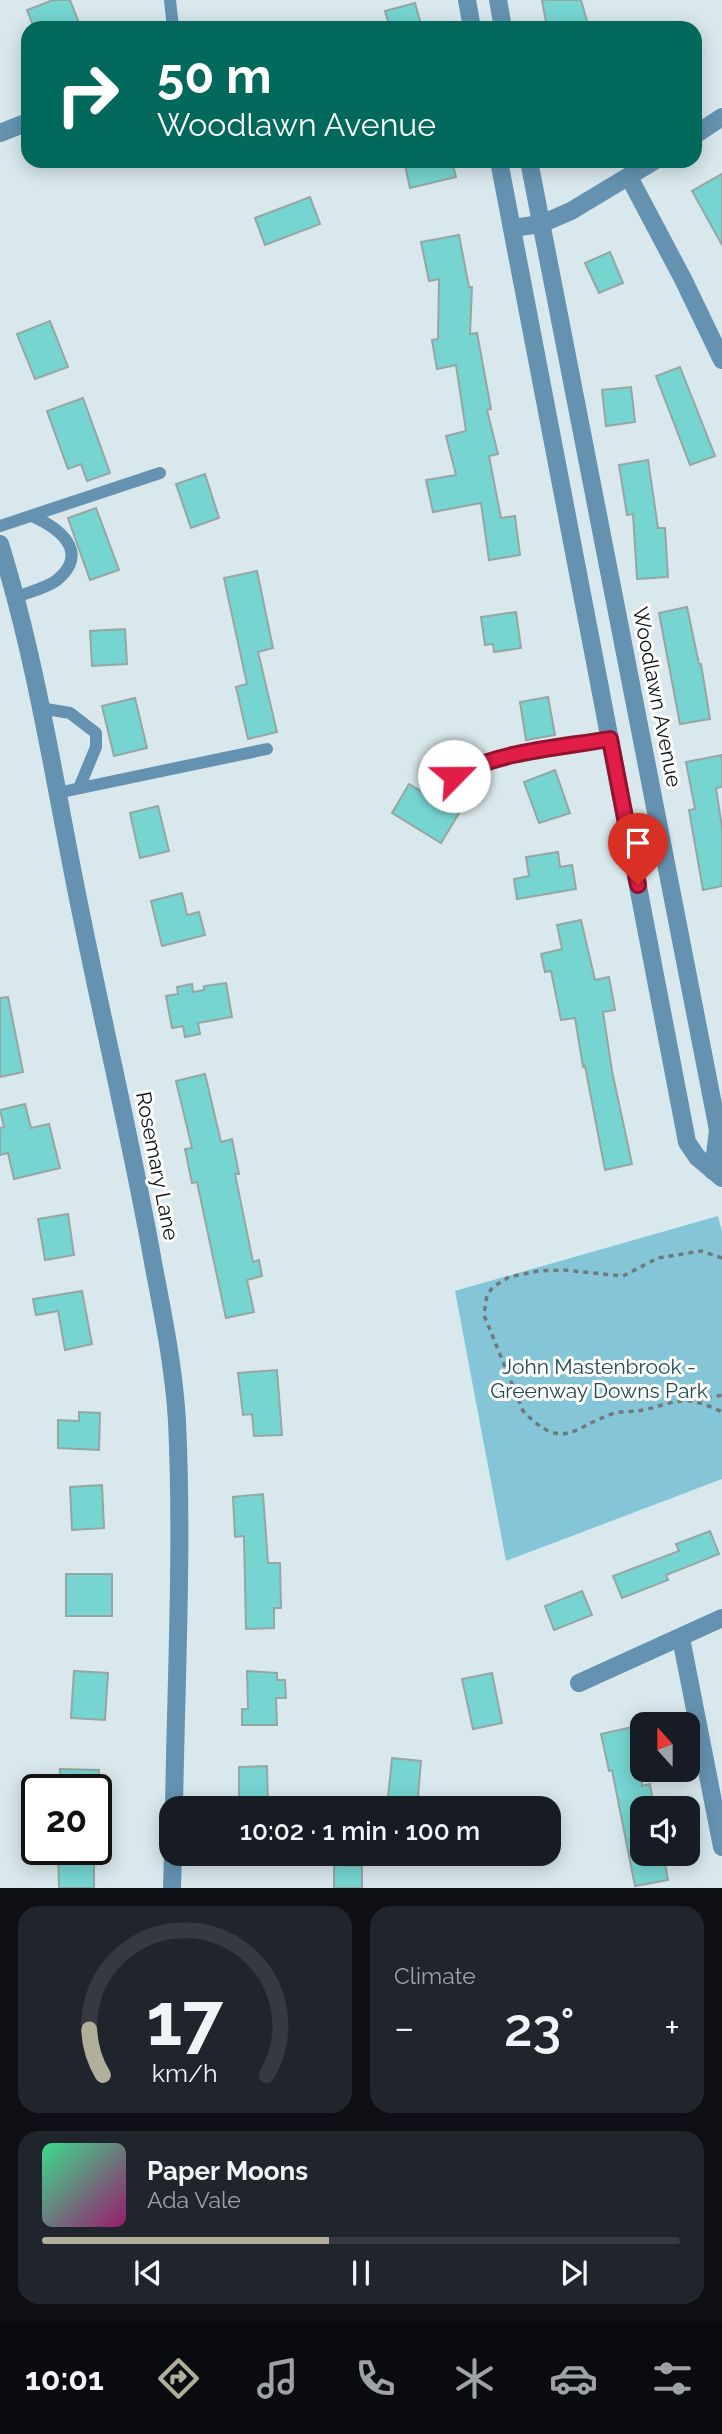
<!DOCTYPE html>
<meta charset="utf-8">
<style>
body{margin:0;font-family:Raleway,sans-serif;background:#20242c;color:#f1f3f6;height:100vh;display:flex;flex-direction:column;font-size:26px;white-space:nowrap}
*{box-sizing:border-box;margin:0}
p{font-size:23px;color:#9ea1a6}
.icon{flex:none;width:38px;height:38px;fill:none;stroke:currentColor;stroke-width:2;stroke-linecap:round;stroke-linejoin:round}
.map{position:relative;height:1888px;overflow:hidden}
.drawer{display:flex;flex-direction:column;gap:18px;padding:18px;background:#0d0f14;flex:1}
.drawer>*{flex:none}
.hud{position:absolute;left:21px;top:21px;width:681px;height:147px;border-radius:21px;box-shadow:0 4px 18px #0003;background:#00695c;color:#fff;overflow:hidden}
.needle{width:46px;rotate:339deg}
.controls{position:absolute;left:630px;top:1712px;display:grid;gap:14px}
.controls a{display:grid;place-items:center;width:70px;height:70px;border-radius:14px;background:#171b24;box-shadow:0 4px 18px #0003;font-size:35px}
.speed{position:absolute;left:21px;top:1774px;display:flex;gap:14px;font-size:35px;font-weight:700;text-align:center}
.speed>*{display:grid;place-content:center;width:91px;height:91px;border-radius:50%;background:#171b24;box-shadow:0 4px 18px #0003;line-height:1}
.speed .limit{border:4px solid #111;border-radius:10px;background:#fff;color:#111}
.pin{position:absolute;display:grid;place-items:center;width:60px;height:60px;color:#fff;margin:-72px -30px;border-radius:50% 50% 50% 0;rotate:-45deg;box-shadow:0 0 7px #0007}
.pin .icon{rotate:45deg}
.me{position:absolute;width:77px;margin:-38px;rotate:67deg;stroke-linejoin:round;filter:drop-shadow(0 0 5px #0008)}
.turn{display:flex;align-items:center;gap:24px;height:147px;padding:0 21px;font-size:32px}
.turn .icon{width:91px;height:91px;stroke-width:2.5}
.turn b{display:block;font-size:49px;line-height:60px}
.big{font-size:52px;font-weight:600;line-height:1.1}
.drawer .card{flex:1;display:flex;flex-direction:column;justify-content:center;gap:10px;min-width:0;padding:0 24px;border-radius:21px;background:#20242c}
.drawer .dial{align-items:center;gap:0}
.dial svg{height:182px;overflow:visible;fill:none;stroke:#363941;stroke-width:7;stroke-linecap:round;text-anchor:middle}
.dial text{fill:#f1f3f6;stroke:none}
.song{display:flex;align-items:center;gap:21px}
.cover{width:84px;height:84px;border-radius:10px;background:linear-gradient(135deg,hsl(150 70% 55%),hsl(320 70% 35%))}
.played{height:7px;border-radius:4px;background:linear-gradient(90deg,#b1ae99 45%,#363941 45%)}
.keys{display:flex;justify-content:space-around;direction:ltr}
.heat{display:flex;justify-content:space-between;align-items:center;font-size:38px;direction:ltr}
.drawer .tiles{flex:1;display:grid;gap:18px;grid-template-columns:1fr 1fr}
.card:last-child{grid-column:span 2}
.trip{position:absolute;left:159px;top:1796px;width:402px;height:70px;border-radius:21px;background:#171b24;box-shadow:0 4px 18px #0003;font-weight:600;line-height:70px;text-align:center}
.tab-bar{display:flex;height:112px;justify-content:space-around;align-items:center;background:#090b0e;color:#9ea1a6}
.tab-bar .icon{width:49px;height:49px}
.tab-bar .active{color:#b1ae99}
.tab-bar b{font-size:32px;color:#f1f3f6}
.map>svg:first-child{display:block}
.green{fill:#84c6d7}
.building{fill:#76d5d1;stroke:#96a6a5;stroke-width:2}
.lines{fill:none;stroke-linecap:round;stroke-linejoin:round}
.path{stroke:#707a7d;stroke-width:3.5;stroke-dasharray:5 5;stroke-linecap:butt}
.service{stroke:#6592b1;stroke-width:12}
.minor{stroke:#6592b1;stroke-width:18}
.route-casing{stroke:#92132f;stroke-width:18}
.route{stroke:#e11d48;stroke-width:12}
.labels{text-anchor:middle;stroke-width:6;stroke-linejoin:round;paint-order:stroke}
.street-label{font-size:21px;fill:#0e1315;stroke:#fff}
.park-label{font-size:21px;fill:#214a54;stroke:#fff}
</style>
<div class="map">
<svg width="722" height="1888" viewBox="0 0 722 1888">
<rect width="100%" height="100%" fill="#d8e8ec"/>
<!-- green -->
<path class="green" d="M718 1216 722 1232V1479L506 1561 455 1291Z"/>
<!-- building -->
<g class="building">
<path d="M53 0H70L81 28H34L27 10Z"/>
<path d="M542 0H581L589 28H547Z"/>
<path d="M415 3 422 28H390L385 11Z"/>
<path d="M404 161H452L456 177 410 188Z"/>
<path d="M722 174V245L692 191Z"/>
<path d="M310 197 320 224 265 245 255 218Z"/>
<path d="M459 235 469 287H472L470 334 477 333 491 409 487 410 498 454 489 456 501 518 515 516 520 555 489 560 481 503 433 512 426 480 456 475 446 436 466 431 456 365 437 369 432 340 438 339 439 279 429 281 421 242Z"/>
<path d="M610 252 623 283 599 293 585 263Z"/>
<path d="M50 321 68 367 35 379 17 334Z"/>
<path d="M680 367 715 456 690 465 656 376Z"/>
<path d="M631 387 635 422 606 426 602 390Z"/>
<path d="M83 398 110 473 87 481 81 464 68 469 47 411Z"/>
<path d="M648 460 658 528H665L668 577 637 579 633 514 627 515 619 465Z"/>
<path d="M205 474 219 518 191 528 176 484Z"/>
<path d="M96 508 119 570 90 580 68 518Z"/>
<path d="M257 571 273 648 258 652 277 732 248 739 236 687 247 684 224 578Z"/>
<path d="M687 607 699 664H701L710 719 680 724 659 613Z"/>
<path d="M516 612 521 648 494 652 493 644 485 645 481 617Z"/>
<path d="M125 629 127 664 92 666 90 631Z"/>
<path d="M548 697 555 735 526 740 520 702Z"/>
<path d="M135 698 147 748 114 756 102 706Z"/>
<path d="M722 755V787L716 788 722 828V886L703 890 689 810 695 809 686 762Z"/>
<path d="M555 770 570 813 539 823 524 782Z"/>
<path d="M409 784 459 813 441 843 392 813Z"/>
<path d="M158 806 169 851 140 858 130 813Z"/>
<path d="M558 852 560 867 572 865 576 889 517 899 514 879 529 876 526 857Z"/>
<path d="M182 893 187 915 199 912 205 935 162 946 151 901Z"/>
<path d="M581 920 595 980 609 977 615 1010 603 1012 612 1071 632 1164 605 1170 585 1066 583 1067 575 1018 561 1020 551 971 545 972 541 954 562 949 557 925Z"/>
<path d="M226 983 232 1017 198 1023 200 1034 185 1037 183 1026 172 1028 166 996 178 994 177 987 192 984 193 992 204 990V986Z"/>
<path d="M8 997 23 1072 0 1077V998Z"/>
<path d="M205 1074 221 1142 232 1139 239 1174H235L253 1262 259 1260 262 1276 247 1280 254 1312 226 1318 197 1182 192 1183 185 1149 192 1148 176 1081Z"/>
<path d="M25 1104 31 1128 49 1124 60 1168 14 1179 8 1153 0 1155V1128L4 1127 0 1110Z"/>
<path d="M68 1214 74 1255 45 1260 38 1219Z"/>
<path d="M82 1291 92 1344 65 1350 58 1311 36 1315 33 1299Z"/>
<path d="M277 1370 282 1435 254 1436 252 1414 243 1415 238 1373Z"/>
<path d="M79 1412 100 1413 99 1450 58 1448V1420L79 1421Z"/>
<path d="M102 1485 104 1528 72 1530 70 1487Z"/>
<path d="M263 1494 268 1563H280L281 1608H274V1628L246 1629 244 1536 235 1537 233 1497Z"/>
<path d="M710 1531 719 1554 666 1575 668 1580 622 1598 613 1576 679 1551 676 1544Z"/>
<rect x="66" y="1574" width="46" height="42"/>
<path d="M582 1591 592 1615 554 1630 545 1606Z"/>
<path d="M74 1671 108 1673 105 1720 71 1718Z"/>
<path d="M247 1671 277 1673V1680H285L286 1698H276L277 1725H242V1709H248Z"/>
<path d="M492 1673 502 1723 473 1729 462 1679Z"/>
<path d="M637 1726 642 1752V1786L650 1784 654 1808H642V1853H663L668 1880 635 1886 612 1770 609 1771 601 1734Z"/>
<path d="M392 1758 421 1761 417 1808H387Z"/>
<path d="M267 1766 268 1808H239V1767Z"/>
<path d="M60 1769 99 1770 98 1790H59Z"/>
<path d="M58 1850H94V1888H59Z"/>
<path d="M334 1865 362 1866V1888H334Z"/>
</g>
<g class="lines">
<!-- path -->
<g class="path">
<path d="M722 1258 701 1251 658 1258 623 1276 564 1270 538 1271 509 1277 493 1287 487 1295 484 1315 523 1411C564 1454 575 1425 615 1413 622 1411 630 1412 637 1411 656 1409 677 1397 696 1402 705 1404 714 1408 722 1412"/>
<path d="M697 1400 722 1395"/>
</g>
<!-- service -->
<g class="service">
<path d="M170 0 173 28"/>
<path d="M0 526 160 473"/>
<path d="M16 597C29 592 47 588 57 580 91 552 59 528 32 516"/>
<path d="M40 708 70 713 96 733V747L79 788"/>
<path d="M454 776C501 750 557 748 610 739"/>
<path d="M57 793 267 749"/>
</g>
<!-- minor -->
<g class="minor">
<path d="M467 0 472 28"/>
<path d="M498 0 503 28"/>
<path d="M0 133 28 122"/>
<path d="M695 135 722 117"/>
<path d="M499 161 687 1142 697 1157 722 1178"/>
<path d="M529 161 718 1130 713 1171"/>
<path d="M629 177 683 279 722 360"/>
<path d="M512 228 541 224 571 211 654 161"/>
<path d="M0 544C39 669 57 800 84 928 107 1041 134 1154 154 1268 164 1319 174 1370 177 1421 183 1550 176 1679 174 1808"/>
<path d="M681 1638 722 1847"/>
<path d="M579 1683 722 1618"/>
<path d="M172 1888 173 1853"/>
</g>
</g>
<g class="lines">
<defs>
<path id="route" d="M454 776C501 751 557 748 610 739L638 885"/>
</defs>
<!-- route casing -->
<use href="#route" class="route-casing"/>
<!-- route -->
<use href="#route" class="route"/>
</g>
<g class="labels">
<!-- street labels -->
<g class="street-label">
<text transform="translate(657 697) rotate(79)" y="7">Woodlawn Avenue</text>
<text transform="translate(157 1166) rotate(79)" y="7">Rosemary Lane</text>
</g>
<!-- park labels -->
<g class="park-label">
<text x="599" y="1374">John Mastenbrook -<tspan x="599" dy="24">Greenway Downs Park</tspan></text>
</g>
</g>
</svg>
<div class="controls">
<a><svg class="needle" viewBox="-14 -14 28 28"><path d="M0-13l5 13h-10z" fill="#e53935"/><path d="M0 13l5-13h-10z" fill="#9ea1a6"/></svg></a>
<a><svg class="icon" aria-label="sound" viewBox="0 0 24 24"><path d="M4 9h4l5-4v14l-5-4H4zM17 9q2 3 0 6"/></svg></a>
</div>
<div class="speed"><div class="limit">20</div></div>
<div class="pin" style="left:638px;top:885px;background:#d93025"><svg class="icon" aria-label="arrive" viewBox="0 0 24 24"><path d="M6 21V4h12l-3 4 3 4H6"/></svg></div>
<svg class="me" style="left:454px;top:776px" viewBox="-20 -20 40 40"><circle r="19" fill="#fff"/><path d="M0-13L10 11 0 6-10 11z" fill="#e11d48"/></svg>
<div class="trip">10:02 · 1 min · 100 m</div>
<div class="hud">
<div class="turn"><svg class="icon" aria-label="right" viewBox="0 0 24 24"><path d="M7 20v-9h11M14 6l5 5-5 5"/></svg><div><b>50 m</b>Woodlawn Avenue</div></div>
</div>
</div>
<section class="drawer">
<div class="tiles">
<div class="card dial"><svg viewBox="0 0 100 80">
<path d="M14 69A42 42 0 1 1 86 69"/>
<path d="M14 69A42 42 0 0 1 8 49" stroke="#b1ae99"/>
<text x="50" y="56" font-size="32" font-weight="700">17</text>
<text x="50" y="72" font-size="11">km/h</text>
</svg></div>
<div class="card"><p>Climate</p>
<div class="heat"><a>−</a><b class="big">23°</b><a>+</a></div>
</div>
<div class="card">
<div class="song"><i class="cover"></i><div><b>Paper Moons</b><p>Ada Vale</p></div></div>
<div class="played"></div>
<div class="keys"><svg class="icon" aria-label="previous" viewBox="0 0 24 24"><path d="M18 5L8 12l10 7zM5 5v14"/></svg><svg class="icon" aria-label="pause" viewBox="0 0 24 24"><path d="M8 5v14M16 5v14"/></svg><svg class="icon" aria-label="next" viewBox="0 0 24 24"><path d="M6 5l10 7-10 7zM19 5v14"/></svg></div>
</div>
</div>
</section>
<nav class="tab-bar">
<b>10:01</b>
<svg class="icon active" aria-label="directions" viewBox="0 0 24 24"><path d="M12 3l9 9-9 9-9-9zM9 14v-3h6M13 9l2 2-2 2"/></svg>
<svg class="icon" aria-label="music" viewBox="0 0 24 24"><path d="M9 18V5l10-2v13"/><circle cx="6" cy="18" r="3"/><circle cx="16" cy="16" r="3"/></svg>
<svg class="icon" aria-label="phone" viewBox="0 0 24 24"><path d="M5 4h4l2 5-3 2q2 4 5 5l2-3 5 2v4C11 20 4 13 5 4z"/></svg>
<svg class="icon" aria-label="climate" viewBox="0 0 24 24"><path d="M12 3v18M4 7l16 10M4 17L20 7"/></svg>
<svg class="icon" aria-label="car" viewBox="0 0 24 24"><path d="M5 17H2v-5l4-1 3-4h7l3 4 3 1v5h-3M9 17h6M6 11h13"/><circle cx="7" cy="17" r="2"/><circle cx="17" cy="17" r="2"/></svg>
<svg class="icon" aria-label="filters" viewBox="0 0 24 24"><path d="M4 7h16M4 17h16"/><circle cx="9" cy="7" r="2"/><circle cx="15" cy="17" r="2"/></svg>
</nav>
